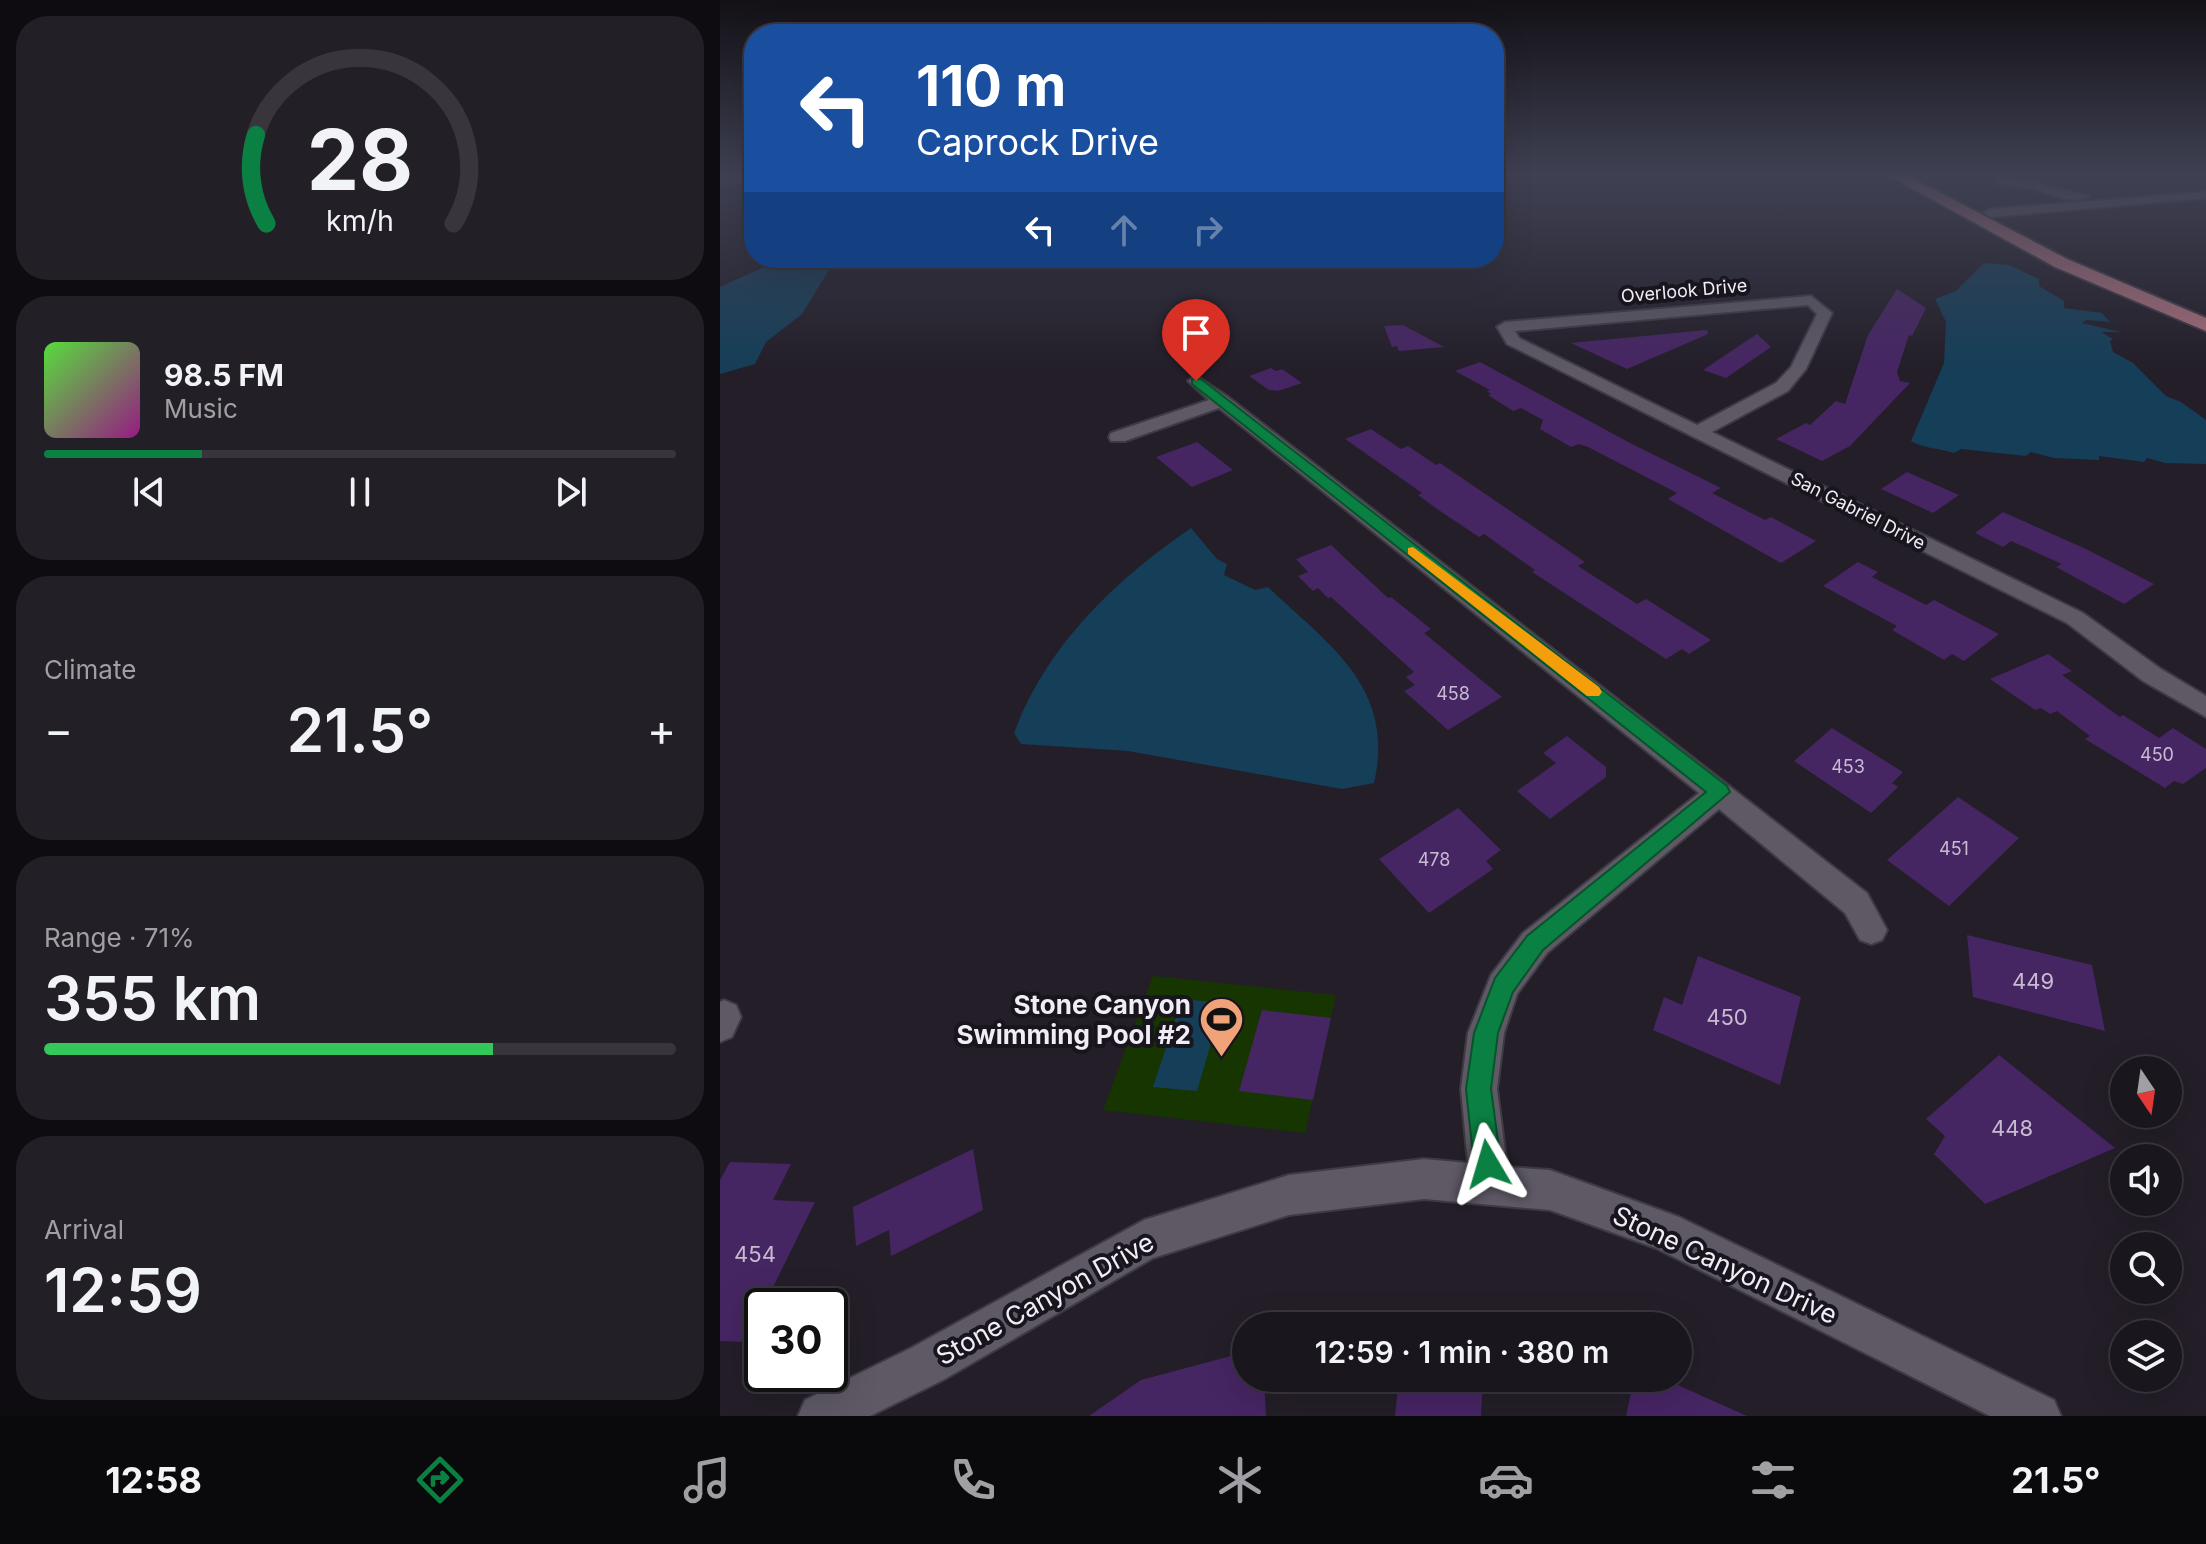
<!DOCTYPE html>
<meta charset="utf-8">
<style>
body{margin:0;font-family:Inter,sans-serif;background:#231f27;color:#f1f3f6;height:100vh;display:flex;flex-direction:column;font-size:30px;white-space:nowrap}
*{box-sizing:border-box;margin:0}
p{font-size:26px;color:#9f9fa4}
.icon{flex:none;width:44px;height:44px;fill:none;stroke:currentColor;stroke-width:2;stroke-linecap:round;stroke-linejoin:round}
.map{position:relative;flex:1;overflow:hidden}
.drawer{display:flex;flex-direction:column;gap:16px;padding:16px;background:#0e0c10;width:720px}
.drawer>*{flex:none}
.banner{position:absolute;left:24px;top:24px;width:760px;height:244px;border-radius:32px;box-shadow:0 8px 32px #0002,0 0 0 2px #38353c;background:#1a4fa0;color:#fff;overflow:hidden}
.needle{width:52px;rotate:167deg}
.controls{position:absolute;left:1390px;top:1056px;display:grid;gap:16px}
.controls a{display:grid;place-items:center;width:72px;height:72px;border-radius:50%;background:#1a161e;box-shadow:0 8px 32px #0002,0 0 0 2px #38353c;font-size:40px}
.speed{position:absolute;left:24px;top:1288px;display:flex;gap:16px;font-size:40px;font-weight:700;text-align:center}
.speed>*{display:grid;place-content:center;width:104px;height:104px;border-radius:50%;background:#1a161e;box-shadow:0 8px 32px #0002,0 0 0 2px #38353c;line-height:1}
.speed .limit{border:4px solid #111;border-radius:12px;background:#fff;color:#111}
.pin{position:absolute;display:grid;place-items:center;width:68px;height:68px;color:#fff;margin:-82px -34px;border-radius:50% 50% 50% 0;rotate:-45deg;box-shadow:0 0 8px #0007}
.pin .icon{rotate:45deg}
.me{position:absolute;width:88px;margin:-44px;rotate:353deg;stroke-linejoin:round;filter:drop-shadow(0 0 6px #0008)}
.turn{display:flex;align-items:center;gap:28px;height:168px;padding:0 40px;font-size:36px}
.turn .icon{width:104px;height:104px;stroke-width:2.5}
.turn b{display:block;font-size:56px;line-height:68px}
.lanes{display:flex;align-items:center;height:76px;padding:0 40px;background:#0003;justify-content:center;gap:40px;direction:ltr}
.lanes .off{opacity:.35}
.big{font-size:60px;font-weight:600;line-height:1.1}
.drawer .widget{flex:1;display:flex;flex-direction:column;justify-content:center;gap:12px;min-width:0;padding:0 28px;border-radius:32px;background:#231f27}
.drawer .dial{align-items:center;gap:0}
.dial svg{height:208px;overflow:visible;fill:none;stroke:#38353c;stroke-width:7;stroke-linecap:round;text-anchor:middle}
.dial text{fill:#f1f3f6;stroke:none}
.song{display:flex;align-items:center;gap:24px}
.cover{width:96px;height:96px;border-radius:12px;background:linear-gradient(135deg,hsl(110 70% 55%),hsl(310 70% 35%))}
.played{height:8px;border-radius:4px;background:linear-gradient(90deg,#0b8043 25%,#38353c 25%)}
.keys{display:flex;justify-content:space-around;direction:ltr}
.heat{display:flex;justify-content:space-between;align-items:center;font-size:44px;direction:ltr}
.charge{height:12px;border-radius:6px;background:linear-gradient(90deg,#34c759 71%,#38353c 0)}
.trip{position:absolute;left:512px;top:1312px;width:460px;height:80px;border-radius:40px;background:#1a161e;box-shadow:0 8px 32px #0002,0 0 0 2px #38353c;font-weight:600;line-height:80px;text-align:center}
.menu{display:flex;height:128px;justify-content:space-around;align-items:center;background:#0a090c;color:#9f9fa4}
.menu .icon{width:56px;height:56px}
.menu .on{color:#0b8043}
.menu b{font-size:36px;color:#f1f3f6}
main{display:flex;flex:1;min-height:0}
.map>svg:first-child{display:block}
.green{fill:#173500}
.water{fill:#153e58}
.building{fill:#462563}
.lines{fill:none;stroke-linecap:round;stroke-linejoin:round}
.minor-casing{stroke:#3e3a43;stroke-width:4}
.major-casing{stroke:#3e3a43;stroke-width:4}
.minor{fill:#5e5965;fill-rule:evenodd}
.major{fill:#a86e79;fill-rule:evenodd}
.route{fill:#0b8043;stroke:#07532c;stroke-width:2}
.slow{fill:#f59e0b}
.labels{text-anchor:middle;stroke-width:8;stroke-linejoin:round;paint-order:stroke}
.far-street-label{font-size:18px;fill:#f0edf4;stroke:#19151f}
.number-label{font-size:18px;fill:#c6bbd0}
.near-number-label{font-size:22px;fill:#c6bbd0}
.near-poi-label{font-size:26px;font-weight:bold;fill:#f0edf4;stroke:#19151f;text-anchor:end}
.near-street-label{font-size:26px;fill:#f0edf4;stroke:#19151f}
</style>
<main>
<section class="drawer">
<div class="widget dial"><svg viewBox="0 0 100 80">
<path d="M14 69A42 42 0 1 1 86 69"/>
<path d="M14 69A42 42 0 0 1 10 35" stroke="#0b8043"/>
<text x="50" y="56" font-size="32" font-weight="700">28</text>
<text x="50" y="72" font-size="11">km/h</text>
</svg></div>
<div class="widget">
<div class="song"><i class="cover"></i><div><b>98.5 FM</b><p>Music</p></div></div>
<div class="played"></div>
<div class="keys"><svg class="icon" aria-label="previous" viewBox="0 0 24 24"><path d="M18 5L8 12l10 7zM5 5v14"/></svg><svg class="icon" aria-label="pause" viewBox="0 0 24 24"><path d="M8 5v14M16 5v14"/></svg><svg class="icon" aria-label="next" viewBox="0 0 24 24"><path d="M6 5l10 7-10 7zM19 5v14"/></svg></div>
</div>
<div class="widget"><p>Climate</p>
<div class="heat"><a>−</a><b class="big">21.5°</b><a>+</a></div>
</div>
<div class="widget"><p>Range · 71%</p><b class="big">355 km</b><div class="charge"></div></div>
<div class="widget"><p>Arrival</p><b class="big">12:59</b></div>
</section>
<div class="map">
<svg width="1486" height="1416" viewBox="0 0 1486 1416">
<rect width="100%" height="100%" fill="#231e28"/>
<!-- green -->
<path class="green" d="M433 976 616 995 585 1133 383 1110Z"/>
<!-- water -->
<g class="water">
<path d="M64 258H87L109 270 82 314 46 342 35 364 0 374V287Z"/>
<path d="M1264 263 1289 265 1319 279V286L1344 301V308L1382 313 1390 322 1366 320 1362 323 1401 332H1381L1393 339 1390 341 1393 352 1413 363 1446 396 1461 402 1486 420V464L1445 463 1427 458 1424 462 1379 456V460L1334 458 1311 452 1306 456 1241 449 1234 453C1220 448 1204 449 1191 441L1224 363 1226 322 1215 299 1236 291Z"/>
<path d="M471 528 497 559 507 564 504 575 535 590 548 587C609 645 676 687 654 783L622 789 408 751 301 744 294 733C326 646 395 580 471 528Z"/>
<path d="M462 999 503 1003 477 1091 433 1087Z"/>
</g>
<!-- building -->
<g class="building">
<path d="M1177 289 1206 308 1192 336 1189 335 1177 372 1180 381 1190 383 1130 446 1102 461 1056 439 1086 423 1090 425 1116 401 1125 404 1148 335Z"/>
<path d="M683 325 724 347 679 351 677 346 672 347 664 326Z"/>
<path d="M987 330 988 334 907 369 851 343Z"/>
<path d="M1037 334 1051 347 1006 378 983 370Z"/>
<path d="M760 362 912 444 1001 488 992 493 1045 520 1051 517 1096 541 1061 563 948 499 957 493 868 447 859 444 851 447 820 429 823 420 801 408 793 411 768 395 771 394 767 391 770 390 735 371Z"/>
<path d="M551 368 556 371 562 369 582 383 558 391 549 390 529 376Z"/>
<path d="M651 429 681 449 688 446 716 465 720 463 865 562 858 566 917 604 926 599 991 640 969 654 962 649 946 659 812 572 815 570 764 534 759 537 717 509 698 495 702 493 625 439Z"/>
<path d="M477 442 513 470 472 487 436 457Z"/>
<path d="M1187 472 1239 495 1213 513 1161 489Z"/>
<path d="M1283 512 1366 549 1434 584 1404 604 1336 567 1342 564 1291 541 1283 547 1255 533Z"/>
<path d="M611 545 668 598 671 597 711 629 704 633 782 697 728 730 684 691 695 685 686 677 694 672 611 597 608 598 598 588 593 591 578 576 588 572 576 559Z"/>
<path d="M1138 562 1158 572 1152 577 1206 605 1214 600 1279 634 1244 661 1232 654 1224 660 1172 630 1177 626 1103 586Z"/>
<path d="M1328 654 1352 671 1342 675 1400 717 1403 715 1439 738 1453 728 1486 749V768L1463 784 1454 781 1445 788 1365 739 1370 736 1337 711 1330 714 1321 708 1315 710 1270 679Z"/>
<path d="M1112 728 1183 772 1172 783 1178 787 1151 813 1074 761Z"/>
<path d="M847 736 886 767V777L830 819 797 791 836 763 823 753Z"/>
<path d="M1238 797 1299 838 1229 906 1167 860Z"/>
<path d="M738 808 781 850 766 861 773 869 709 913 659 859Z"/>
<path d="M1247 935 1372 965 1385 1031 1253 997Z"/>
<path d="M978 956 1081 997 1060 1085 933 1030 944 997 962 1005Z"/>
<path d="M542 1010 611 1018 593 1100 519 1091Z"/>
<path d="M1279 1055 1395 1148 1265 1204 1214 1154 1225 1136 1206 1119Z"/>
<path d="M253 1149 263 1210 171 1256 169 1230 136 1246 133 1207Z"/>
<path d="M10 1162 71 1164 53 1200 95 1202 26 1342 0 1341V1180Z"/>
<path d="M526 1352V1378H544L546 1416H369L421 1380Z"/>
<path d="M679 1378H763L761 1416H675Z"/>
<path d="M914 1378H942L1027 1416H906Z"/>
</g>
<g class="lines">
<defs>
<g id="minor">
<path d="M34 175V181L0 183V177Z"/>
<path d="M1280 178 1317 183 1369 196C1353 206 1331 193 1314 189 1302 186 1289 186 1276 183V179Z"/>
<path d="M1486 192V198L1270 217 1264 213 1270 209Z"/>
<path d="M1091 296 1112 313 1086 369 1068 391 992 432 1363 613 1441 669 1486 696V717L1423 681 1347 623 787 344 777 327 785 322ZM1088 305 1097 314 1071 367 1056 383 977 425 799 338 795 331Z"/>
<path d="M476 376 508 397 1147 893 1167 930 1162 940 1151 944 1140 940 1125 913 999 809 827 953 797 994 784 1033 777 1089 787 1167 830 1170 959 1217 1334 1400 1341 1416H1270L936 1248 830 1210 704 1199 569 1215 433 1258 223 1380 150 1416H78L85 1400 191 1348 424 1220 569 1175 704 1159 748 1163 741 1089 748 1033 771 975 803 933 979 793 499 408 405 441H391L389 437 391 433 489 400 468 381Z"/>
<path d="M4 1000 16 1005 21 1017 12 1037 0 1042V1002Z"/>
</g>
<path id="major" d="M1164 173H1182L1347 259 1486 318V331L1335 267Z"/>
</defs>
<!-- minor casing -->
<use href="#minor" class="minor-casing"/>
<!-- major casing -->
<use href="#major" class="major-casing"/>
<!-- minor -->
<use href="#minor" class="minor"/>
<!-- major -->
<use href="#major" class="major"/>
</g>
<!-- sky -->
<linearGradient id="sky" x2="0" y2="1"><stop stop-color="#131016"/><stop offset="0.47" stop-color="#3f4153"/><stop offset="1" stop-color="#3f4153" stop-opacity="0"/></linearGradient>
<rect width="1486" height="371" fill="url(#sky)"/>
<!-- route -->
<path class="route" d="M472 379H481L1007 786 1010 792 823 950 793 992 778 1033 771 1089 781 1164 777 1173 768 1177 758 1173 754 1164 746 1089 754 1033 775 978 807 936 986 792 472 384Z"/>
<!-- slow -->
<path class="slow" d="M693 547 879 687 882 692 879 696H867L688 554V548Z"/>
<!-- icons -->
<defs>
<symbol id="stadium-pin" viewBox="-11 -11 22 30"><path d="M0 17L-7.5 6A9.5 9.5 0 1 1 7.5 6Z" fill="#f0a278" stroke="#19151f"/><path d="M0-5a6.5 5 0 1 0 0 10a6.5 5 0 1 0 0-10ZM-3.5-1.8h7v3.6h-7Z" fill="#111"/></symbol>
</defs>
<g fill-rule="evenodd">
<use href="#stadium-pin" x="476" y="994" width="51" height="69"/>
</g>
<g class="labels">
<!-- far-street labels -->
<g class="far-street-label">
<text transform="translate(964 291) rotate(-5)" y="6">Overlook Drive</text>
<text transform="translate(1138 511) rotate(27)" y="6">San Gabriel Drive</text>
</g>
<!-- number labels -->
<g class="number-label">
<text x="733" y="700">458</text>
<text x="1437" y="761">450</text>
<text x="1128" y="773">453</text>
<text x="1234" y="855">451</text>
<text x="714" y="866">478</text>
</g>
<!-- near-number labels -->
<g class="near-number-label">
<text x="1313" y="989">449</text>
<text x="1007" y="1025">450</text>
<text x="1292" y="1136">448</text>
<text x="35" y="1262">454</text>
</g>
<!-- near-poi labels -->
<g class="near-poi-label">
<text x="471" y="1014">Stone Canyon<tspan x="471" dy="30">Swimming Pool #2</tspan></text>
</g>
<!-- near-street labels -->
<g class="near-street-label">
<text transform="translate(1005 1265) rotate(25)" y="9">Stone Canyon Drive</text>
<text transform="translate(325 1299) rotate(-29)" y="9">Stone Canyon Drive</text>
</g>
</g>
</svg>
<div class="controls">
<a><svg class="needle" viewBox="-14 -14 28 28"><path d="M0-13l5 13h-10z" fill="#e53935"/><path d="M0 13l5-13h-10z" fill="#9f9fa4"/></svg></a>
<a><svg class="icon" aria-label="sound" viewBox="0 0 24 24"><path d="M4 9h4l5-4v14l-5-4H4zM17 9q2 3 0 6"/></svg></a>
<a><svg class="icon" aria-label="search" viewBox="0 0 24 24"><circle cx="10" cy="10" r="6"/><path d="M15 15l6 6"/></svg></a>
<a><svg class="icon" aria-label="layers" viewBox="0 0 24 24"><path d="M12 4l9 5-9 5-9-5zM3 14l9 5 9-5"/></svg></a>
</div>
<div class="speed"><div class="limit">30</div></div>
<div class="pin" style="left:476px;top:381px;background:#d93025"><svg class="icon" aria-label="arrive" viewBox="0 0 24 24"><path d="M6 21V4h12l-3 4 3 4H6"/></svg></div>
<svg class="me" style="left:768px;top:1164px" viewBox="-20 -20 40 40"><path d="M0-17L14 15 0 8-14 15z" fill="#0b8043" stroke="#fff" stroke-width="4"/></svg>
<div class="trip">12:59 · 1 min · 380 m</div>
<div class="banner">
<div class="turn"><svg class="icon" aria-label="left" viewBox="0 0 24 24"><path d="M17 20v-9H6M10 6l-5 5 5 5"/></svg><div><b>110 m</b>Caprock Drive</div></div>
<div class="lanes"><svg class="icon" aria-label="left" viewBox="0 0 24 24"><path d="M17 20v-9H6M10 6l-5 5 5 5"/></svg><svg class="icon off" aria-label="ahead" viewBox="0 0 24 24"><path d="M12 20V5M6 11l6-6 6 6"/></svg><svg class="icon off" aria-label="right" viewBox="0 0 24 24"><path d="M7 20v-9h11M14 6l5 5-5 5"/></svg></div>
</div>
</div>
</main>
<nav class="menu">
<b>12:58</b>
<svg class="icon on" aria-label="directions" viewBox="0 0 24 24"><path d="M12 3l9 9-9 9-9-9zM9 14v-3h6M13 9l2 2-2 2"/></svg>
<svg class="icon" aria-label="music" viewBox="0 0 24 24"><path d="M9 18V5l10-2v13"/><circle cx="6" cy="18" r="3"/><circle cx="16" cy="16" r="3"/></svg>
<svg class="icon" aria-label="phone" viewBox="0 0 24 24"><path d="M5 4h4l2 5-3 2q2 4 5 5l2-3 5 2v4C11 20 4 13 5 4z"/></svg>
<svg class="icon" aria-label="climate" viewBox="0 0 24 24"><path d="M12 3v18M4 7l16 10M4 17L20 7"/></svg>
<svg class="icon" aria-label="car" viewBox="0 0 24 24"><path d="M5 17H2v-5l4-1 3-4h7l3 4 3 1v5h-3M9 17h6M6 11h13"/><circle cx="7" cy="17" r="2"/><circle cx="17" cy="17" r="2"/></svg>
<svg class="icon" aria-label="filters" viewBox="0 0 24 24"><path d="M4 7h16M4 17h16"/><circle cx="9" cy="7" r="2"/><circle cx="15" cy="17" r="2"/></svg>
<b>21.5°</b>
</nav>
